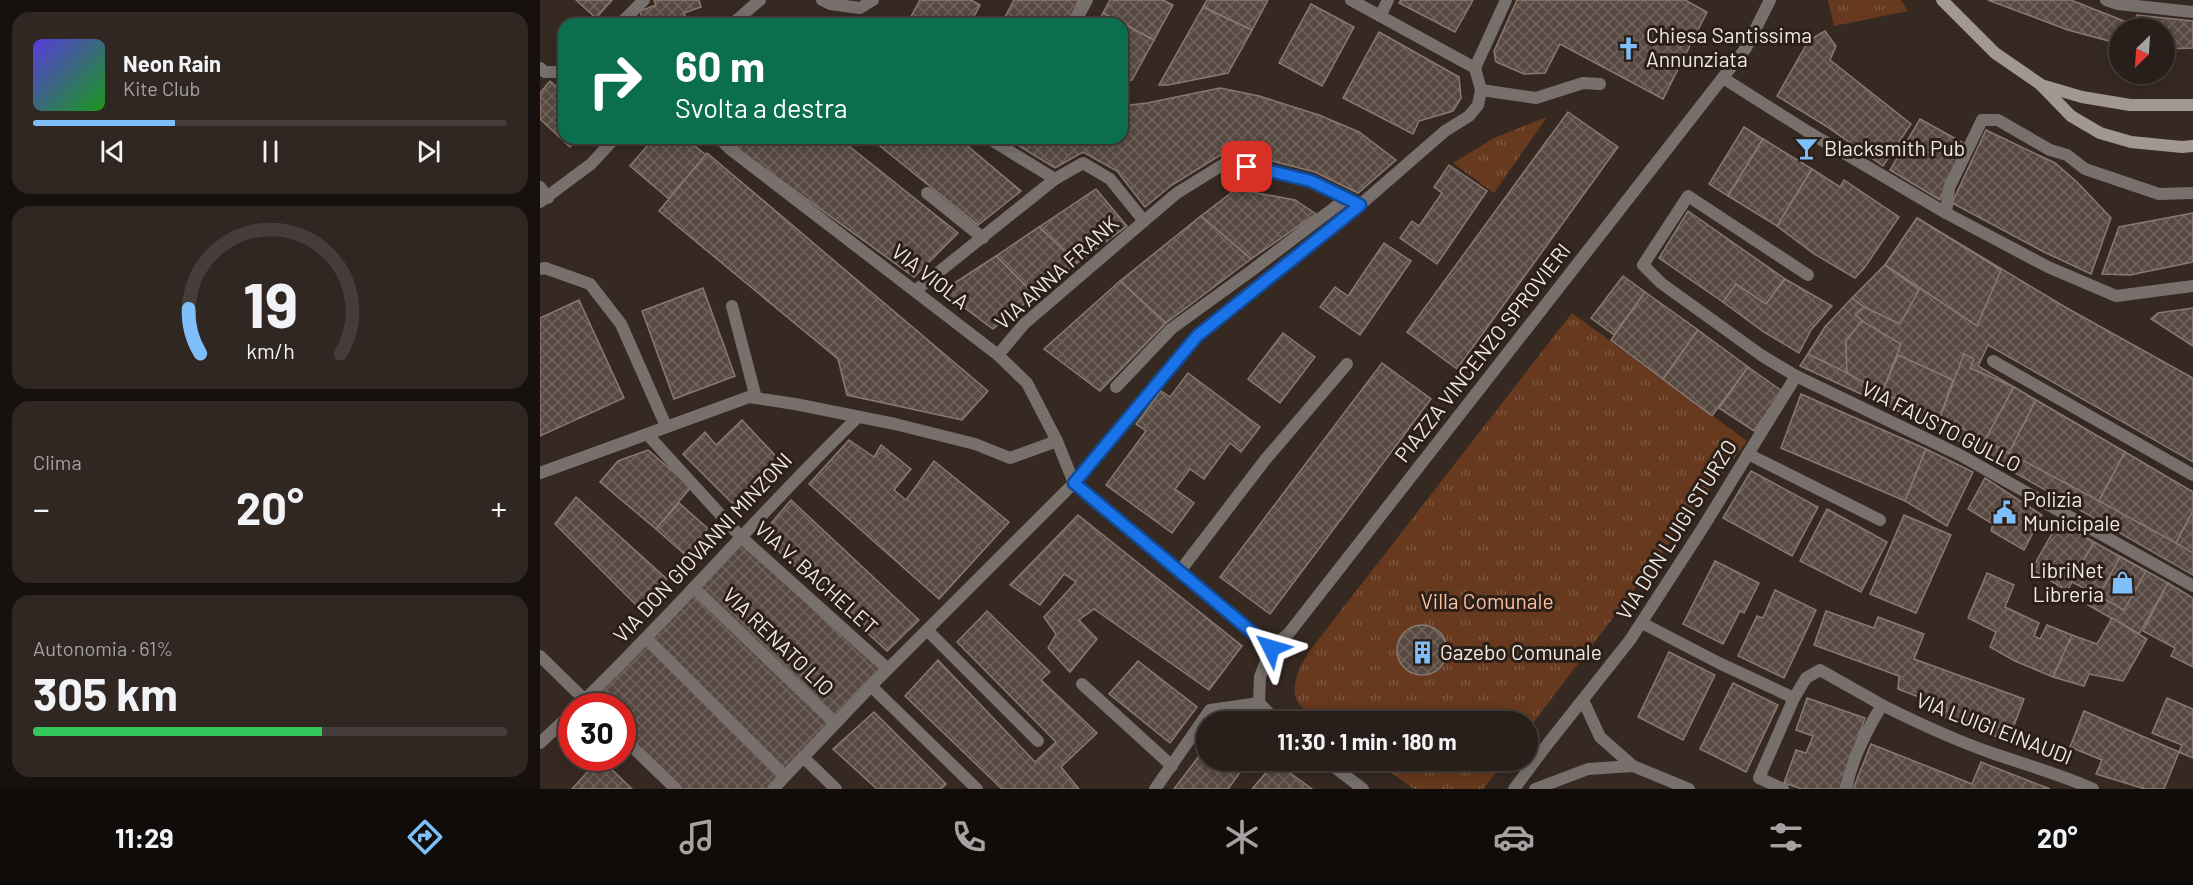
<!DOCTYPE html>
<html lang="it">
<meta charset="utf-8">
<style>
body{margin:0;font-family:Barlow,sans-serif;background:#302723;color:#f1f3f6;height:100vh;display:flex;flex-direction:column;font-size:22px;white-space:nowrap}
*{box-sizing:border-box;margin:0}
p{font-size:20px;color:#a5a2a2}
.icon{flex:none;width:33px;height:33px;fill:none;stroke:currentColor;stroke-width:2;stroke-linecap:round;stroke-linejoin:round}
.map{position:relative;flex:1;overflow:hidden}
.side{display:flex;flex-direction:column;gap:12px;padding:12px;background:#16110e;width:540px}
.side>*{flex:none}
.top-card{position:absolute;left:18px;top:18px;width:570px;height:126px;border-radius:18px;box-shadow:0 3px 15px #0003,0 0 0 2px #443d39;background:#0b6e4f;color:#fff;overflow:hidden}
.needle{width:39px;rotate:205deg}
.buttons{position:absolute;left:1569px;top:18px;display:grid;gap:12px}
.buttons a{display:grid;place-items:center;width:66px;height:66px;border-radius:50%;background:#281f1a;box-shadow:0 3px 15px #0003,0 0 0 2px #443d39;font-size:30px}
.speed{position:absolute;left:18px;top:693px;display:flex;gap:12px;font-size:30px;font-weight:700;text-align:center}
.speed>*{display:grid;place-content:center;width:78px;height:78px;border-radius:50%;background:#281f1a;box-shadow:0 3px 15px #0003,0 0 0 2px #443d39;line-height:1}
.speed .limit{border:9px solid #d22;background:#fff;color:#111}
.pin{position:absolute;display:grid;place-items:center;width:51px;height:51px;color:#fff;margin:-26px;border-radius:12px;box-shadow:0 3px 9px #0006}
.me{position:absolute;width:66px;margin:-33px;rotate:310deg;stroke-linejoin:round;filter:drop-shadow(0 0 4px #0008)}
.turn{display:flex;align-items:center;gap:21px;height:126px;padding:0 18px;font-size:27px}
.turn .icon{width:78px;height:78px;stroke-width:2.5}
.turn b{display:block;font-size:42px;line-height:51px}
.big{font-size:45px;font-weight:700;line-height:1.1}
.side .widget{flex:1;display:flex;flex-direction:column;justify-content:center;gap:9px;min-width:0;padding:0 21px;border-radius:18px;background:#302723}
.side .dial{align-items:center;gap:0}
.dial svg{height:156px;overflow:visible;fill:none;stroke:#443d39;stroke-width:7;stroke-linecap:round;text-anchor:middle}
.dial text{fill:#f1f3f6;stroke:none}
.song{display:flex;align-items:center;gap:18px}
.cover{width:72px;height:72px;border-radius:9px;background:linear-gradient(135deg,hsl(250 70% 55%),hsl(120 70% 35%))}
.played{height:6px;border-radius:3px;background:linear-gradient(90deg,#7ebef9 30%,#443d39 30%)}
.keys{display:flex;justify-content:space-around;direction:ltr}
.heat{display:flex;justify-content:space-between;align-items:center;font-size:33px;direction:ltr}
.charge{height:9px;border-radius:4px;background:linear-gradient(90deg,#34c759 61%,#443d39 0)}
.trip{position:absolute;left:656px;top:711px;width:342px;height:60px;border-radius:30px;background:#281f1a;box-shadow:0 3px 15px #0003,0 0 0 2px #443d39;font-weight:700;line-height:60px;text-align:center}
.tab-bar{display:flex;height:96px;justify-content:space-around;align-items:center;background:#100c0a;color:#a5a2a2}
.tab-bar .icon{width:42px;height:42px}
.tab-bar .active{color:#7ebef9}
.tab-bar b{font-size:27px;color:#f1f3f6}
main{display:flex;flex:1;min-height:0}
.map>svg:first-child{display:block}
.park{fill:url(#park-tufts)}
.building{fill:url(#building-cross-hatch);stroke:#897a71;stroke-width:1.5}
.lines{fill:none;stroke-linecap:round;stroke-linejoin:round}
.service{stroke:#77706d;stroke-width:12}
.pedestrian{stroke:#77706d;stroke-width:12}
.minor{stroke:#77706d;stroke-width:12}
.secondary{stroke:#a29791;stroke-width:12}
.route-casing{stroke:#114b97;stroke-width:15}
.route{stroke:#1a73e8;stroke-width:10}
.labels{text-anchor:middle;stroke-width:6;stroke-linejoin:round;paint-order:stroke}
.poi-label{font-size:21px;fill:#f2e9e4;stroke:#2b1f18;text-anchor:start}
.street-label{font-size:21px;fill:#f2e9e4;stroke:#2b1f18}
.park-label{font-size:21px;fill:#fec09e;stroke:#2b1f18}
</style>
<main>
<section class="side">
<div class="widget">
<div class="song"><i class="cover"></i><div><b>Neon Rain</b><p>Kite Club</p></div></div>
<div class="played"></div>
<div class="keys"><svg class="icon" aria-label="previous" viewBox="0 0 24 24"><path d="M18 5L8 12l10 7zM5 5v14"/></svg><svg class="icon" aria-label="pause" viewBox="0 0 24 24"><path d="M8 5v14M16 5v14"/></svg><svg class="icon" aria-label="next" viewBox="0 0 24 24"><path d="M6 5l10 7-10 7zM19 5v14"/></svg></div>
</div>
<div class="widget dial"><svg viewBox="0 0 100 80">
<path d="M14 69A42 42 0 1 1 86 69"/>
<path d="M14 69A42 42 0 0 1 8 46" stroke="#7ebef9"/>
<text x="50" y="56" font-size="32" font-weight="700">19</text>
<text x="50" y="72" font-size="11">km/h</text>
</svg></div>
<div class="widget"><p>Clima</p>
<div class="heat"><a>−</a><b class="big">20°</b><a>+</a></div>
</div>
<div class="widget"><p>Autonomia · 61%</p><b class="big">305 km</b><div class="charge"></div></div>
</section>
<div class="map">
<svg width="1653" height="789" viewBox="0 0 1653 789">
<defs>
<pattern id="park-tufts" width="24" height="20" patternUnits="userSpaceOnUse" patternTransform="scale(1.5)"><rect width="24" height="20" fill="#67391e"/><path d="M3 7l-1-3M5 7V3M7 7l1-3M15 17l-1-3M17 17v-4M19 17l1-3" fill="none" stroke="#7d563f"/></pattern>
<pattern id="building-cross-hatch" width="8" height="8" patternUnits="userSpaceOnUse" patternTransform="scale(1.5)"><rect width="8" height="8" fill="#584a42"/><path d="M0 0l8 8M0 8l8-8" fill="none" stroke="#70645d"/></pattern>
</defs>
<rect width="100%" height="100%" fill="#362922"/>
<!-- park -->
<g class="park">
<path d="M1288 0H1361L1368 11 1294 26Z"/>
<path d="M1007 117 954 193 913 163 954 138Z"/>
<path d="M1032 313 1207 441 987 731V722L783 721C776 716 765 711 759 704 747 688 762 662 771 649Z"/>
<path d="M835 761H965L943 789H874Z"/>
</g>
<!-- building -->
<g class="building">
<path d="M36 0H72L56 18Z"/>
<path d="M114 0H159L161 7 144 13 147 21 139 24H104L100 11 116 5Z"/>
<path d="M380 0H431L440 5 430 24H367Z"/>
<path d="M474 0H540L527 24H478L465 17Z"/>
<path d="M570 0H623L633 5 614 40 563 13Z"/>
<path d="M667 0H728L712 30 663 7Z"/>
<path d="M861 0H933L915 32 859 3Z"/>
<path d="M977 0H1145L1167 12 1123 99 1020 44 1005 73 984 74 956 62 954 51Z"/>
<path d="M1448 0H1531L1594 25 1597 15 1653 21V48L1624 49V28H1580V44L1528 30Z"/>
<path d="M771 4 814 27 782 86 739 63Z"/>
<path d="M663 7 712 30 688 73 628 85H619Z"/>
<path d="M563 13 614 40 592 80 582 81V24H557Z"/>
<path d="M465 17 478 24H461Z"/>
<path d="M1285 31 1296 46 1290 60 1371 124 1343 166 1286 126 1237 96 1269 40Z"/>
<path d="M839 32 919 77 921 98 913 111 879 121 873 134 803 98Z"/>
<path d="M10 81 24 93V138H38L30 147 0 119V93Z"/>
<path d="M680 88 719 96 779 115 819 132 856 160 818 193 775 172 732 161 682 154 632 185 605 207 577 171 543 152 515 168 466 138H582V106L607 103Z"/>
<path d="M1028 112 1078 147 917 369 867 332Z"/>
<path d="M1380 119 1427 145 1400 200 1350 170Z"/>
<path d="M1204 127 1223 139 1188 196 1169 184Z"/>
<path d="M1446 130 1515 163 1537 182 1571 218 1551 274 1504 252 1412 203Z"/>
<path d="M114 138H145L166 155 129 199 90 166Z"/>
<path d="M206 138H299L418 233 374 277 196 148Z"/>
<path d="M330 138H418L481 191 438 225Z"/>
<path d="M1223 139 1272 169 1237 226 1188 196Z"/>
<path d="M167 153 448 391 422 420 307 395 298 359 119 211Z"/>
<path d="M909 165 947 191 897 264 860 238 872 221 879 226 902 193 894 187Z"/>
<path d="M1272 169 1300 187 1304 180 1359 217 1325 267 1315 278 1274 254 1237 226Z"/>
<path d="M556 189 587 226 537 263 499 227Z"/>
<path d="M696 189 755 200 776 214 711 259 661 216Z"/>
<path d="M1148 211 1245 279 1226 304 1196 284 1183 302 1119 258Z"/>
<path d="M1653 213V262L1590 275 1562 274 1579 227Z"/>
<path d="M661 216 711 259 626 323 580 281Z"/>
<path d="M1377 218 1525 307 1653 378V462L1448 345 1438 366 1653 492V575L1425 444 1371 417 1260 366 1285 327 1345 265Z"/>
<path d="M1377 218 1461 270 1437 326 1345 265Z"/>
<path d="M499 227 537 263 495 295 456 256Z"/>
<path d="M844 243 871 261 820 335 780 307 795 287 808 296Z"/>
<path d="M456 256 495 295 453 329 402 291Z"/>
<path d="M1345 265 1379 290 1360 324 1324 307 1312 298Z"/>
<path d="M1083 276 1105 292 1074 335 1051 318Z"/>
<path d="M1245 279 1292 306 1271 330 1259 353 1224 332 1183 302 1196 284 1226 304Z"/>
<path d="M580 281 626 323 560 391 504 349Z"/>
<path d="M163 288 195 376 134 399 102 311Z"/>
<path d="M1105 292 1158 330 1123 379 1071 340Z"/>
<path d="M1312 298 1324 307 1315 314 1322 321 1306 341 1307 373 1268 354 1285 327Z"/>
<path d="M39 300 84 398 0 436V318Z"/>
<path d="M1653 308V346L1611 319 1618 313Z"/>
<path d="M1322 321 1361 344 1342 393 1307 373 1306 341Z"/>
<path d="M1158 330 1208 367 1172 416 1123 379Z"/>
<path d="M743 333 775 357 740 403 708 379Z"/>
<path d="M1424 354 1434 359 1430 368 1474 387 1445 440 1400 417Z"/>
<path d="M1358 355 1413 380 1400 417 1342 393Z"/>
<path d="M842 363 891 399 730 614 680 577Z"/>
<path d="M1208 367 1242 391 1214 431 1179 408Z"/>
<path d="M648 373 720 427 701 452 690 443 664 479 650 469 635 489 654 503 632 533 566 485 606 431 596 424 621 391 630 397Z"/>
<path d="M1474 387 1496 400 1469 453 1445 440Z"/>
<path d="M1261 394 1386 449 1365 501 1241 448Z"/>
<path d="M1496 400 1585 452 1559 501 1469 453Z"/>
<path d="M202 420 245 466 200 511 143 454 165 432 176 445Z"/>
<path d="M309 440 334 457 341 445 371 469 354 490 366 500 394 461 469 522 399 599 269 484Z"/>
<path d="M1386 449 1433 472 1407 526 1365 501Z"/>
<path d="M108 450 151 487 116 529 60 482 78 461Z"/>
<path d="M1585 452 1653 492V511L1636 543 1559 501Z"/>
<path d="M1211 471 1278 507 1252 556 1183 518Z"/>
<path d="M1445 478 1502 515 1484 550 1451 531 1453 524 1428 509Z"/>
<path d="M36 497 127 579 100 609 15 524Z"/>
<path d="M251 500 379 620 347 651 221 535Z"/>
<path d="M139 503 173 533 150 559 116 529Z"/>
<path d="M1287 509 1347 542 1321 592 1260 561Z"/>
<path d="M1653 511V553L1636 543Z"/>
<path d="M538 515 702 646 669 690 554 609 539 620 557 639 530 672 508 648 516 634 504 617 536 582 524 574 500 605 470 585Z"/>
<path d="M1364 515 1411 535 1376 613 1330 594Z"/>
<path d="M1519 521 1554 542 1527 591 1492 569Z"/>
<path d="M200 536 348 669 295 723 154 588Z"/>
<path d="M1554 542 1628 583 1599 634 1548 605 1555 594 1532 582Z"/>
<path d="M1580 557 1606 571 1584 610 1559 596Z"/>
<path d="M1175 561 1219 583 1204 613 1200 611 1183 644 1143 624Z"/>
<path d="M1447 573 1474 585 1465 607 1499 623 1494 636 1500 639 1507 625 1532 635 1513 677 1475 661 1450 647 1456 632 1428 618Z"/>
<path d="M1628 583 1653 598V667L1631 656 1635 648 1603 631Z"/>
<path d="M154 588 295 723 245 776 106 638Z"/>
<path d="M1235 590 1276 610 1244 678 1198 656 1217 616 1223 618Z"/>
<path d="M447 611 510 672 501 680 557 733 521 767 539 789H462L365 696 398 660 495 762 516 742 417 642Z"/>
<path d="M1286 611 1334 628 1338 617 1384 634 1374 659 1484 699 1468 741 1404 717 1407 708 1358 689 1359 676 1274 645Z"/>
<path d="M1572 618 1607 639 1583 681 1549 674 1544 686 1513 677 1532 635 1557 644Z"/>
<circle cx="882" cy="650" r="25"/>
<path d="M106 638 245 776 233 789H136L82 737V706H51L45 700Z"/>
<path d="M1129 652 1175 675 1143 740 1098 717Z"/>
<path d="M598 661 657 707 630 743 569 694Z"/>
<path d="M1193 683 1238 705 1206 772 1160 749Z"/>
<path d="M1267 698 1325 718 1300 789H1262L1244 783 1256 750 1266 753 1273 736 1256 730Z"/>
<path d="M1627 698 1653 709V758L1639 752 1642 745 1612 733Z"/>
<path d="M1544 711 1639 752 1624 789H1605L1556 774 1562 760 1530 747Z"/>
<path d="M334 712 406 784 401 789H337L293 749Z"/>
<path d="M1331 744 1432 784 1441 762 1510 789H1313Z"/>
<path d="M666 747V760H709L688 789H634Z"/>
<path d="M60 758 92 789H32Z"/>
<path d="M735 762 772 789H712Z"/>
</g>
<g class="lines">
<!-- service -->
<g class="service">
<path d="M282 0 290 4 320 8 333 0"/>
<path d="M80 24 104 0"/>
<path d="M0 68 5 72H24"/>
<path d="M941 90 996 98 1043 83 1060 84"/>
<path d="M448 138 515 179"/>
<path d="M0 187 8 198"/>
<path d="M0 269 5 268 50 284 81 324 126 426"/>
<path d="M192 306 216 398"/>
<path d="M1453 361 1653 475"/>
<path d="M1256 376 1221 355 1121 283 1103 265 1148 196 1268 275"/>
<path d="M576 387 631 329 711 271 807 198"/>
<path d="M107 434 200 536 348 669"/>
<path d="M1208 454 1340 520"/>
<path d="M640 571 725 460 807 364"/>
<path d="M154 588 295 723"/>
<path d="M1102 623 1179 663 1254 698 1266 678 1280 670 1342 705C1326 731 1312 758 1306 789"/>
<path d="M387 630 498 741"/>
<path d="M106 638 245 776"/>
<path d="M1342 705C1378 723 1414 740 1452 753 1486 765 1520 774 1553 789"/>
<path d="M38 706C135 613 221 511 317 418"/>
<path d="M0 743 32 713"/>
<path d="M263 757 296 789"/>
<path d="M1243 789 1219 778 1254 698"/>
</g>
<!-- pedestrian -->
<g class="pedestrian">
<path d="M1183 78 1270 133"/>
<path d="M731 648 749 633 1206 48 1230 0"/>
</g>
<!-- minor -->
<g class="minor">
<path d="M811 0 935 68"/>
<path d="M1566 0 1578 4 1653 12"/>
<path d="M840 16 848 0"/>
<path d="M192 24 220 0"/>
<path d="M534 24 547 0"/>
<path d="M935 68 966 0"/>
<path d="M1270 133 1406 213"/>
<path d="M179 138 190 149 458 355 487 383 517 441 534 483 731 648 720 677 719 703 738 722"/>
<path d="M387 193 443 238"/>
<path d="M1653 193 1619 194 1545 169 1527 155 1510 150 1458 120H1442L1409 188 1406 213 1508 267 1576 296 1653 286"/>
<path d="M0 202 51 164 75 138"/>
<path d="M375 291 515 179 543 163 570 179 604 221"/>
<path d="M458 355 484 324 604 221 637 193 684 164 730 170 771 181 820 205"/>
<path d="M0 473 209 397 255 404 355 424 435 444 470 458 517 441"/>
<path d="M0 656 51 706"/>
<path d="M542 684 632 766"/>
<path d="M331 686 437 789"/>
<path d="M1043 700 1060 737 1093 766 1149 789"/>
<path d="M82 737 136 789"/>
<path d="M785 760 823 789"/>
<path d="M233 789 331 686 534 483 657 336 820 205 905 131 929 116 938 105 941 90 935 68"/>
<path d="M615 789 670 710 719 703"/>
<path d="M974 789 1006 746 1090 640 1162 529 1256 376 1420 455 1653 586"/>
<path d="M995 789 1048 769 1093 766"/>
</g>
<!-- secondary -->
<g class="secondary">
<path d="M1402 0 1455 53 1500 84 1531 116 1560 133 1591 142 1642 147 1653 146"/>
<path d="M1501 85 1542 97 1590 105H1653"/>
</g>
</g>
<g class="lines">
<defs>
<path id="route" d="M707 167 730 171 771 181 820 205 657 336 534 483 731 648"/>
</defs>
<!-- route casing -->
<use href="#route" class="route-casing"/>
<!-- route -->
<use href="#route" class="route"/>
</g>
<!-- icons -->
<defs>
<symbol id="church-bare" viewBox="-9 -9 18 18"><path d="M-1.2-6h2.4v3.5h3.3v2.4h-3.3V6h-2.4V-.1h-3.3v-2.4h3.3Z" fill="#7ebef9" stroke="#2b1f18" stroke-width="2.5" paint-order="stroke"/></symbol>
<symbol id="bar-bare" viewBox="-9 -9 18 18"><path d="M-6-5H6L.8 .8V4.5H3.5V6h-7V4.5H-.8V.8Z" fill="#7ebef9" stroke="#2b1f18" stroke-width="2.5" paint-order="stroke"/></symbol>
<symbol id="civic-bare" viewBox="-9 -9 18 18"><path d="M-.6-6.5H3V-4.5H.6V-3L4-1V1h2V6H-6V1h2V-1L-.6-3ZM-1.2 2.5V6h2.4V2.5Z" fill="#7ebef9" stroke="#2b1f18" stroke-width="2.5" paint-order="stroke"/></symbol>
<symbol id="shop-bare" viewBox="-9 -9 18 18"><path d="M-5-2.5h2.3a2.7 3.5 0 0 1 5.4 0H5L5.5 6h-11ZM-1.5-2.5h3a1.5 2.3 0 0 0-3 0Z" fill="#7ebef9" stroke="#2b1f18" stroke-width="2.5" paint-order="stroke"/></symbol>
<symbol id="building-bare" viewBox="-9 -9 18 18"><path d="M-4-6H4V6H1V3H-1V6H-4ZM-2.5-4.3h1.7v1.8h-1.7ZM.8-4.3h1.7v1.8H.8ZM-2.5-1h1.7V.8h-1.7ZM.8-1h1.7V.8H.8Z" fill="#7ebef9" stroke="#2b1f18" stroke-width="2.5" paint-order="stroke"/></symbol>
</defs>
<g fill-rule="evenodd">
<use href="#church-bare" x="1072" y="32" width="33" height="33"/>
<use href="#bar-bare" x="1250" y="132" width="33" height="33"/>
<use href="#civic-bare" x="1448" y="496" width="33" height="33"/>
<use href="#shop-bare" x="1566" y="566" width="33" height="33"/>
<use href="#building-bare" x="866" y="636" width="33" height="33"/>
</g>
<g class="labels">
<!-- poi labels -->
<g class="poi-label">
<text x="1106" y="43">Chiesa Santissima<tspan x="1106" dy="24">Annunziata</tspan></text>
<text x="1284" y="156">Blacksmith Pub</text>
<text x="1483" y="507">Polizia<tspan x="1483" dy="24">Municipale</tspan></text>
<text x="1564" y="578" text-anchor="end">LibriNet<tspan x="1564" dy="24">Libreria</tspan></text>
<text x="900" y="660">Gazebo Comunale</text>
</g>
<!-- street labels -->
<g class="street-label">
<text transform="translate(517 273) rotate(-42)" y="7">VIA ANNA FRANK</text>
<text transform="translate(390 277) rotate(38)" y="7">VIA VIOLA</text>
<text transform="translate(943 353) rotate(-52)" y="7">PIAZZA VINCENZO SPROVIERI</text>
<text transform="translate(1401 427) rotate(27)" y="7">VIA FAUSTO GULLO</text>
<text transform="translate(1137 530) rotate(-58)" y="7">VIA DON LUIGI STURZO</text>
<text transform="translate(163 548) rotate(-47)" y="7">VIA DON GIOVANNI MINZONI</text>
<text transform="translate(276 578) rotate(42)" y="7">VIA V. BACHELET</text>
<text transform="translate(238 642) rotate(44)" y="7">VIA RENATO LIO</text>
<text transform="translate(1454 729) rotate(21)" y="7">VIA LUIGI EINAUDI</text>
</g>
<!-- park labels -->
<g class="park-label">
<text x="947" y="609">Villa Comunale</text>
</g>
</g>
</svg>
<div class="buttons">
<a><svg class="needle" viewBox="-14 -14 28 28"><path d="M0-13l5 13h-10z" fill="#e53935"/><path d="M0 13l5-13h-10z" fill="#a5a2a2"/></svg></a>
</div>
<div class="speed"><div class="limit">30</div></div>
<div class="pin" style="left:707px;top:167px;background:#d93025"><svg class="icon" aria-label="arrive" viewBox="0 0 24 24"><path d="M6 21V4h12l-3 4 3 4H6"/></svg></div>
<svg class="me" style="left:731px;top:648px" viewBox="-20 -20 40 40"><path d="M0-17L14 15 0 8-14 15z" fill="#1a73e8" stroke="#fff" stroke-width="4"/></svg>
<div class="trip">11:30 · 1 min · 180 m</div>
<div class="top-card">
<div class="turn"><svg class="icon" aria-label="right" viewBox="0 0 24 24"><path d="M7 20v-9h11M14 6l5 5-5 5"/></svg><div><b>60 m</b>Svolta a destra</div></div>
</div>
</div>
</main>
<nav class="tab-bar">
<b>11:29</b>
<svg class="icon active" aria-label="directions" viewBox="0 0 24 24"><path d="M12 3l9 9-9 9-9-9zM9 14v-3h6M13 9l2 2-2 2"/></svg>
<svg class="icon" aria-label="music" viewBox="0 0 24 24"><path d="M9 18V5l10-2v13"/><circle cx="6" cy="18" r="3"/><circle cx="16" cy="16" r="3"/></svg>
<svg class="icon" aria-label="phone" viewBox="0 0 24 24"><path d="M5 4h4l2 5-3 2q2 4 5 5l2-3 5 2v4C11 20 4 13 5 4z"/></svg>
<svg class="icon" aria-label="climate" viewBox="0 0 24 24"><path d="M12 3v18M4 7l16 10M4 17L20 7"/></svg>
<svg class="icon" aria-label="car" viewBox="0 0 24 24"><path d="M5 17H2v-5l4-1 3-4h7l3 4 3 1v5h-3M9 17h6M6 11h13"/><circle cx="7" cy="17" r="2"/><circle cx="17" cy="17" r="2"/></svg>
<svg class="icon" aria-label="filters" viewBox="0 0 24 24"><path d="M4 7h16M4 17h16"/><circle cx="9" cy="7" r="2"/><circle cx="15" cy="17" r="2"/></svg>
<b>20°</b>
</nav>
